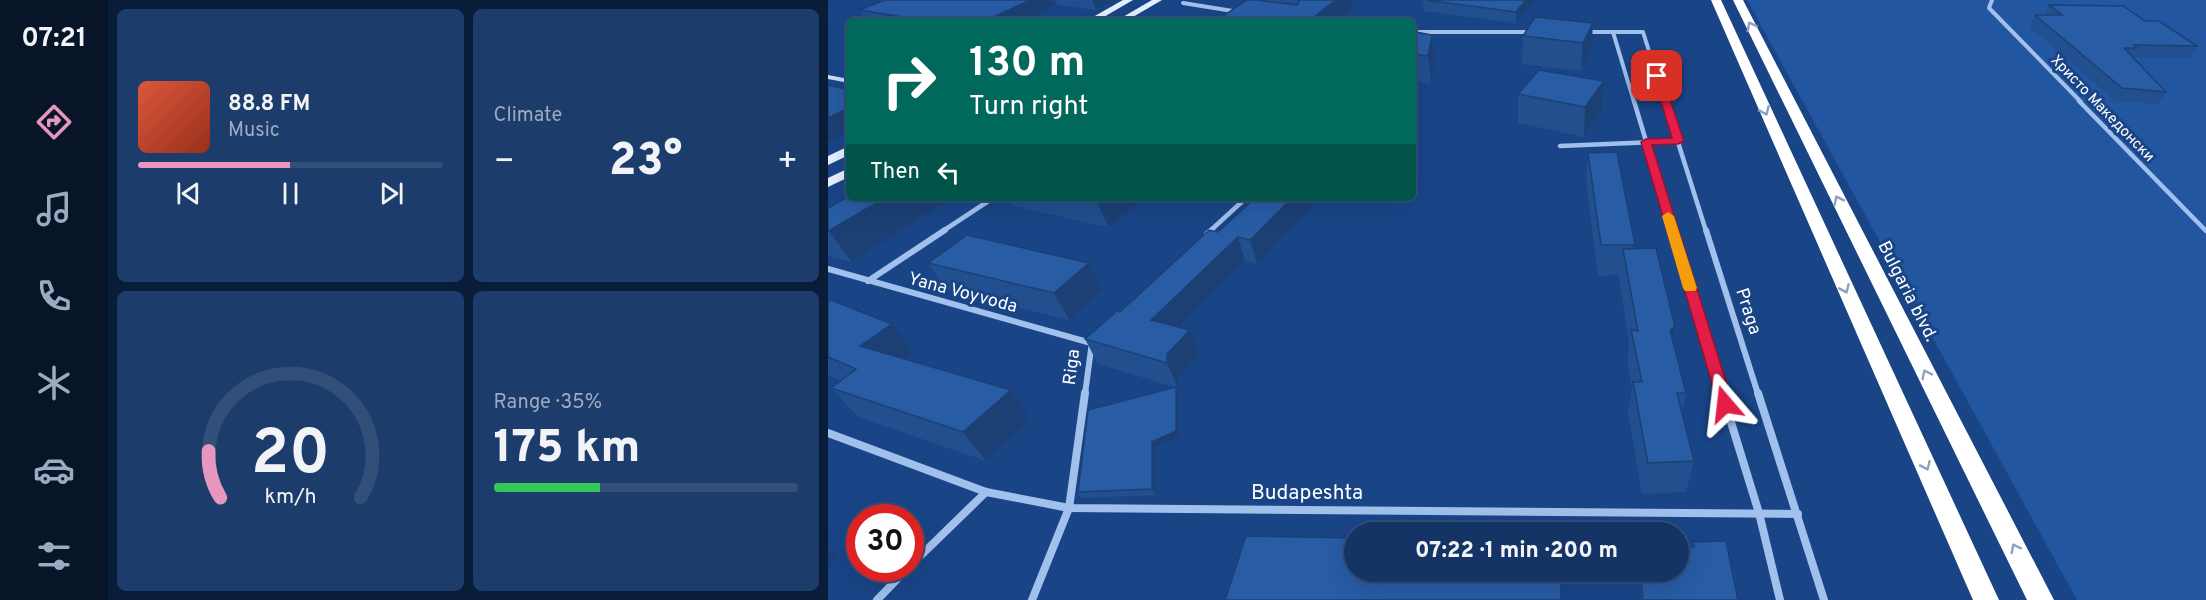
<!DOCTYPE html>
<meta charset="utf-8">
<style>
body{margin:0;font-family:Overpass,sans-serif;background:#1c3c6b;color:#f1f3f6;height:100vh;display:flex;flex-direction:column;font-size:22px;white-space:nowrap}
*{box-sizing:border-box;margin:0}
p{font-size:20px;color:#9daabf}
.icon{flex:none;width:33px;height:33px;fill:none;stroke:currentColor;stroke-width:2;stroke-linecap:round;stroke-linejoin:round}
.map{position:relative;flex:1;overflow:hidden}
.details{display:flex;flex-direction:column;gap:9px;padding:9px;background:#0a1d38;width:720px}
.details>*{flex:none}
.top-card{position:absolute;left:18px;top:18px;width:570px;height:183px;border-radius:9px;box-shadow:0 6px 24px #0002,0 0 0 2px #324f79;background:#00695c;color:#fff;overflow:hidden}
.speed{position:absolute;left:18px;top:504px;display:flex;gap:12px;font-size:30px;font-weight:700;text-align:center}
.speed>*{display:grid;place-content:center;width:78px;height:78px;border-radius:50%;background:#133465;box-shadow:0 6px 24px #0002,0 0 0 2px #324f79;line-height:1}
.speed .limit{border:9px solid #d22;background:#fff;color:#111}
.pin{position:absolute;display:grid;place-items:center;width:51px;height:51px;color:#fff;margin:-26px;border-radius:12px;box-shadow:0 3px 9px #0006}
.me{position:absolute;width:66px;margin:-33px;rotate:343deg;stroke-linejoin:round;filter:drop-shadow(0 0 4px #0008)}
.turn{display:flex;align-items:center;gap:21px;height:126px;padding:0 24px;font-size:27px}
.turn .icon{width:78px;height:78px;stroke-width:2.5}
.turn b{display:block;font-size:42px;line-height:51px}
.then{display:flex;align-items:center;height:57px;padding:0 24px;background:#0003;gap:12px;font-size:22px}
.big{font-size:45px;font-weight:800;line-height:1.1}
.details .widget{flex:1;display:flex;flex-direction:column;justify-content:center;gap:9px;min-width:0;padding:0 21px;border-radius:9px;background:#1c3c6b}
.details .dial{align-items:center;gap:0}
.dial svg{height:156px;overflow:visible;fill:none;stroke:#324f79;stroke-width:7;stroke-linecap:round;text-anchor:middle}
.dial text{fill:#f1f3f6;stroke:none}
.song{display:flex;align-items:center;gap:18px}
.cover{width:72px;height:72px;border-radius:9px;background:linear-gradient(135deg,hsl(10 70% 55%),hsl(10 70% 35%))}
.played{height:6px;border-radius:3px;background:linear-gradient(90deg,#e797bd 50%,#324f79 50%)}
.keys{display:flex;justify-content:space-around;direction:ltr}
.heat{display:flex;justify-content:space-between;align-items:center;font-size:33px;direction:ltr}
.charge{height:9px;border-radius:4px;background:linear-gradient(90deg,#34c759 35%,#324f79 0)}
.details .tiles{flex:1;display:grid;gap:9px;grid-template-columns:repeat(2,1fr)}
.trip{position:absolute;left:516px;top:522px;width:345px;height:60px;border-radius:30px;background:#133465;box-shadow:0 6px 24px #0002,0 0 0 2px #324f79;font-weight:800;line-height:60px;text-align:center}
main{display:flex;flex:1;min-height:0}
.menu{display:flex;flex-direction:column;width:108px;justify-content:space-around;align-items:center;background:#081528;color:#9daabf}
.menu .icon{width:42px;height:42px}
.menu .active{color:#e797bd}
.menu b{font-size:27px;color:#f1f3f6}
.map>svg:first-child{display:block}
.green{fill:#2256a0}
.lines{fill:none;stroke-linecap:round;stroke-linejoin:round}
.street-far3{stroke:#a1c0ec;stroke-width:4}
.street-far2{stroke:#a1c0ec;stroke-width:4.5}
.street-far1{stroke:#a1c0ec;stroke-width:6}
.street{stroke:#a1c0ec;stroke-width:8}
.secondary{fill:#cddff9;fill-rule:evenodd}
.primary{fill:#e6efff;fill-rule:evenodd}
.highway{fill:#fff;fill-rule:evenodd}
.wall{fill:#224f8e}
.shaded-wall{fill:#1c4074}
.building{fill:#285ca5;stroke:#1c4074;stroke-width:1.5}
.oneway{stroke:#8ca2c3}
.route{fill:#e11d48;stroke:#92132f;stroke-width:1.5}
.slow{fill:#f59e0b}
.labels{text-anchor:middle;stroke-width:6;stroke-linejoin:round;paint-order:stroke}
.far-street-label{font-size:15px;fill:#fff;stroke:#194587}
.street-label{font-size:18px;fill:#fff;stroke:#194587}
.near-street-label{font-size:21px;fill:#fff;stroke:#194587}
</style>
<main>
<nav class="menu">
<b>07:21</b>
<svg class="icon active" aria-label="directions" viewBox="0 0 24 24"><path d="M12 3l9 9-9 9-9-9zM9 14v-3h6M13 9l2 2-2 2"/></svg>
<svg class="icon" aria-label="music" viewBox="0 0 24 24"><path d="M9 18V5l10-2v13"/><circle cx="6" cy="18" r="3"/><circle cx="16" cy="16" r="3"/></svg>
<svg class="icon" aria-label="phone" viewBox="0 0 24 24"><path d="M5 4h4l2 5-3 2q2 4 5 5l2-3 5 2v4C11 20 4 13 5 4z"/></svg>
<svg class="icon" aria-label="climate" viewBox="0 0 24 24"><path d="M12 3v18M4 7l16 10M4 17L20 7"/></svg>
<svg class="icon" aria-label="car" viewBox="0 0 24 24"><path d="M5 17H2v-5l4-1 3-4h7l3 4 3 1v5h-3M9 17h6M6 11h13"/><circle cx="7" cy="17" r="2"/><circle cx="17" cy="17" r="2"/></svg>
<svg class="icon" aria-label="filters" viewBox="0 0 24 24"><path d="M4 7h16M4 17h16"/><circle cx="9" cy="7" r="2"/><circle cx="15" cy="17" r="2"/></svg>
</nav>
<section class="details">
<div class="tiles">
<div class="widget">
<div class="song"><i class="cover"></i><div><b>88.8 FM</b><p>Music</p></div></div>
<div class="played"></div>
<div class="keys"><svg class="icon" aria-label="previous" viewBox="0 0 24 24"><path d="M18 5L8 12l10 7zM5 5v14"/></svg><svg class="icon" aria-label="pause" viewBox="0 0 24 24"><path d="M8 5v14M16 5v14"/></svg><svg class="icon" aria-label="next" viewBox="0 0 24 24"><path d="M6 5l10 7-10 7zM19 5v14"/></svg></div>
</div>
<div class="widget"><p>Climate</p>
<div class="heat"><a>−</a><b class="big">23°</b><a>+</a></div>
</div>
<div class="widget dial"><svg viewBox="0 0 100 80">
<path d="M14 69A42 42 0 1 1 86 69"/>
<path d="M14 69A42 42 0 0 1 8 45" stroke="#e797bd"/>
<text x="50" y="56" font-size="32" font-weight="700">20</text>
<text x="50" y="72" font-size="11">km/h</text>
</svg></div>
<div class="widget"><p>Range · 35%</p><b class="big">175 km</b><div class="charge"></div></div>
</div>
</section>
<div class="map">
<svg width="1378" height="600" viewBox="0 0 1378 600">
<rect width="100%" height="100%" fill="#194587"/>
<!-- green -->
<path class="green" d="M919 0H1378V600H1249Z"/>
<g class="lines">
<!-- street-far3 -->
<g class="street-far3">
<path d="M1164 0 1161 8 1253 102"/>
<path d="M355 3 411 12"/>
<path d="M585 32H705"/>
<path d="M758 32H815L837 102"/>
<path d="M785 32 806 102"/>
</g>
<!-- street-far2 -->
<g class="street-far2">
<path d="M806 101 845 231"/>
<path d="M837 101 878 231"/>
<path d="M1251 101 1378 231"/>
<path d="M732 146 850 141"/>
<path d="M115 231 165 198"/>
<path d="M382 231 418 198"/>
</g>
<!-- street-far1 -->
<g class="street-far1">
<path d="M845 230 895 394"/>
<path d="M878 230 930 394"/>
<path d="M379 234 384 230"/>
<path d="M0 269 263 343"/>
<path d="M40 281 117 230"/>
<path d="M257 394 264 342"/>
</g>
<!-- street -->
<g class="street">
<path d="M894 393 931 513 952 600"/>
<path d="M930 393 996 600"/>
<path d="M0 433 158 492 241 508 970 514"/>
<path d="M82 566 158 492"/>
<path d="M49 600 80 568"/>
<path d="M204 600 241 508 257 393"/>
</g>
<!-- secondary -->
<path class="secondary" d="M0 75 21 79V83L0 79Z"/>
<!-- primary -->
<g class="primary">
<path d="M295 0H305L269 21H258Z"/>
<path d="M324 0H334L298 21H288Z"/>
<path d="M21 146V155L0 165V156Z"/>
<path d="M21 168V177L0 187V178Z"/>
</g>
<!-- highway -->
<g class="highway">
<path d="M883 0H893L1171 600H1145Z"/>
<path d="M905 0H915L1226 600H1199Z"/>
</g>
</g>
<!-- wall -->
<g class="wall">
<path d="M57 0H288L268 10 229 5 197 21H37L31 10Z"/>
<path d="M432 0H526L523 3 524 9 509 21H396L395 16Z"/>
<path d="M595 0H708L688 23 596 11Z"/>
<path d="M1221 5 1317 21 1369 46 1361 58 1306 57 1338 92 1330 104 1287 101 1202 27 1207 15H1216Z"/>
<path d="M765 23 763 49 753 71 694 64 695 36Z"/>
<path d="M585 35H604L606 62 603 84 585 81Z"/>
<path d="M776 81 774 111 756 137 690 123V94Z"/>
<path d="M760 153 807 245 806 248 847 327 844 340 858 393 854 412 866 461 858 492 814 494 800 413 804 388 799 361 801 342 791 279V275L770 276 758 182Z"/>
<path d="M179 198H306L308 205 281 228 183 205Z"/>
<path d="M427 198H490V200L429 264 417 260 351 327 372 355 350 378V388L270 364 257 339 390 232Z"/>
<path d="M0 208 24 262 0 256Z"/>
<path d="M100 263 274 289 241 320 117 289Z"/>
<path d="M0 299 86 353 78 359 183 390 202 419 158 461 30 417 3 388 12 380 0 375Z"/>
<path d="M350 393 351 437 327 448V495L253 498 250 492Z"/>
<path d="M865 542 910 600H813L810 572H850L864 547Z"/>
</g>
<!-- shaded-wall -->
<g class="shaded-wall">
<path d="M0 0H9L0 3Z"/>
<path d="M202 0H227L229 5 197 21H157Z"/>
<path d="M264 0H288L268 10Z"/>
<path d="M508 0H526L523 3 524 9 509 21H481Z"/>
<path d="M698 0H708L688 23V12Z"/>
<path d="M765 23 763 49 753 71 755 43Z"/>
<path d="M604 35 606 62 603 84 600 56Z"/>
<path d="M776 81 774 111 756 137 757 107Z"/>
<path d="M21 102V131L0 142V118Z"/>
<path d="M57 198H123L24 262 1 231Z"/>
<path d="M275 198H306L308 205 281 228 269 202Z"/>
<path d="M464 198H490V200L429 264 422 240Z"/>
<path d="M410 237 417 260 334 344 323 320Z"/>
<path d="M261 263 274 289 241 320 226 293Z"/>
<path d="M64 324 86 353 56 375 32 346Z"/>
<path d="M847 327 841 359 842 330Z"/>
<path d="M362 330 372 355 350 378V388L339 363V354Z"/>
<path d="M348 387 350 393 351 437 327 448V495L324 489V442Z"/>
<path d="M183 390 202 419 158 461 135 432Z"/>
<path d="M4 550 11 555 0 565V554Z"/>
</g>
<!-- building -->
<g class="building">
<path d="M57 0H202L157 21H100L31 10Z"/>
<path d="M419 0H428L469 5 471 2 470 0H508L481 21H427L395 16Z"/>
<path d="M598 0H698L688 12Z"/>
<path d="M1221 5 1295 6 1317 21H1331L1369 46 1306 45 1309 48H1296L1338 92 1294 88 1207 15H1234Z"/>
<path d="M707 17 765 23 755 43 695 36Z"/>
<path d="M588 32 604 35 600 56 585 54V35Z"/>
<path d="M711 70 776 81 757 107 690 94Z"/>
<path d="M0 85 21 90V102L18 109 0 118Z"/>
<path d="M789 152 807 245H773L760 153Z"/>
<path d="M21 196V198H57L0 231V208Z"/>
<path d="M251 198H275L269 202Z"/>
<path d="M427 198H464L422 240 410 237 323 320 362 330 339 354V363L257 339 289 311 292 312 381 230 390 232Z"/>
<path d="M139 235 261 263 226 293 100 263Z"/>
<path d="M828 248 847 327 842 330 858 393H849L866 461 820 463 805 382H814L803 330 810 331 795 249Z"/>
<path d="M0 299 64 324 32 346 183 390 135 432 3 388 28 369 0 357Z"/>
<path d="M348 387V431L324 442V489L250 492 260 410Z"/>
<path d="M418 536 526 538V572H733V600H397Z"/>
<path d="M898 541 910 600H815L812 572H850V547H866L865 542Z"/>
<path d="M0 548 4 550 0 554Z"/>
</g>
<!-- one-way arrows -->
<defs><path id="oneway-chevron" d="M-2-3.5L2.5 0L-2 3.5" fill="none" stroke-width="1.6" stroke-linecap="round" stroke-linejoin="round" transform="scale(1.5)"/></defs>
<g class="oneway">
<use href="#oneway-chevron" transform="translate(923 26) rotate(-117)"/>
<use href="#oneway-chevron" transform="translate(937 111) rotate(66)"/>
<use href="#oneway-chevron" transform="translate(1010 200) rotate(-117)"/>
<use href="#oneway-chevron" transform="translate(1017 289) rotate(66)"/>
<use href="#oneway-chevron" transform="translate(1098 374) rotate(-117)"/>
<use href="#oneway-chevron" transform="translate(1098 466) rotate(66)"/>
<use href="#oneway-chevron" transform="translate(1187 548) rotate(-117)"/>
</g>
<!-- route -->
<path class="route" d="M826 74 834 76 856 141 850 144 824 145 905 404 903 408H892L890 404 813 142 818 139 844 138 825 76Z"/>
<!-- slow -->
<path class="slow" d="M840 212 846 216 869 288 867 291H857L855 288 834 216Z"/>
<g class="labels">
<!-- far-street labels -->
<g class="far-street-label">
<text transform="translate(1275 108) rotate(46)" y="5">Христо Македонски</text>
</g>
<!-- street labels -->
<g class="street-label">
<text transform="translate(1080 291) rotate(63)" y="6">Bulgaria blvd.</text>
<text transform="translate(135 292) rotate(15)" y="6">Yana Voyvoda</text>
<text transform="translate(921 311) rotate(72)" y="6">Praga</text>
<text transform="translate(243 367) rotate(-83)" y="6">Riga</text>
</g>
<!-- near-street labels -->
<g class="near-street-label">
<text x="479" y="499">Budapeshta</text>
</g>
</g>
</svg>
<div class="speed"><div class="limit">30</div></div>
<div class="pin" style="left:829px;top:76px;background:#d93025"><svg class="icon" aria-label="arrive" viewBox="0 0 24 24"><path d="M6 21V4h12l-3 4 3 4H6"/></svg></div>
<svg class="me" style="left:897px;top:404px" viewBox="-20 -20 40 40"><path d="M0-17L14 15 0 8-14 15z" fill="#e11d48" stroke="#fff" stroke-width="4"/></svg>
<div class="trip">07:22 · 1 min · 200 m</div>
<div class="top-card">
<div class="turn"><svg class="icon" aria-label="right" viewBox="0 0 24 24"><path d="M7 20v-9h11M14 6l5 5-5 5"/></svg><div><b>130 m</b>Turn right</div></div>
<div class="then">Then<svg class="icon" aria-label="left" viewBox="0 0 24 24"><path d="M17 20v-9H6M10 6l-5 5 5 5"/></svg></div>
</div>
</div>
</main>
